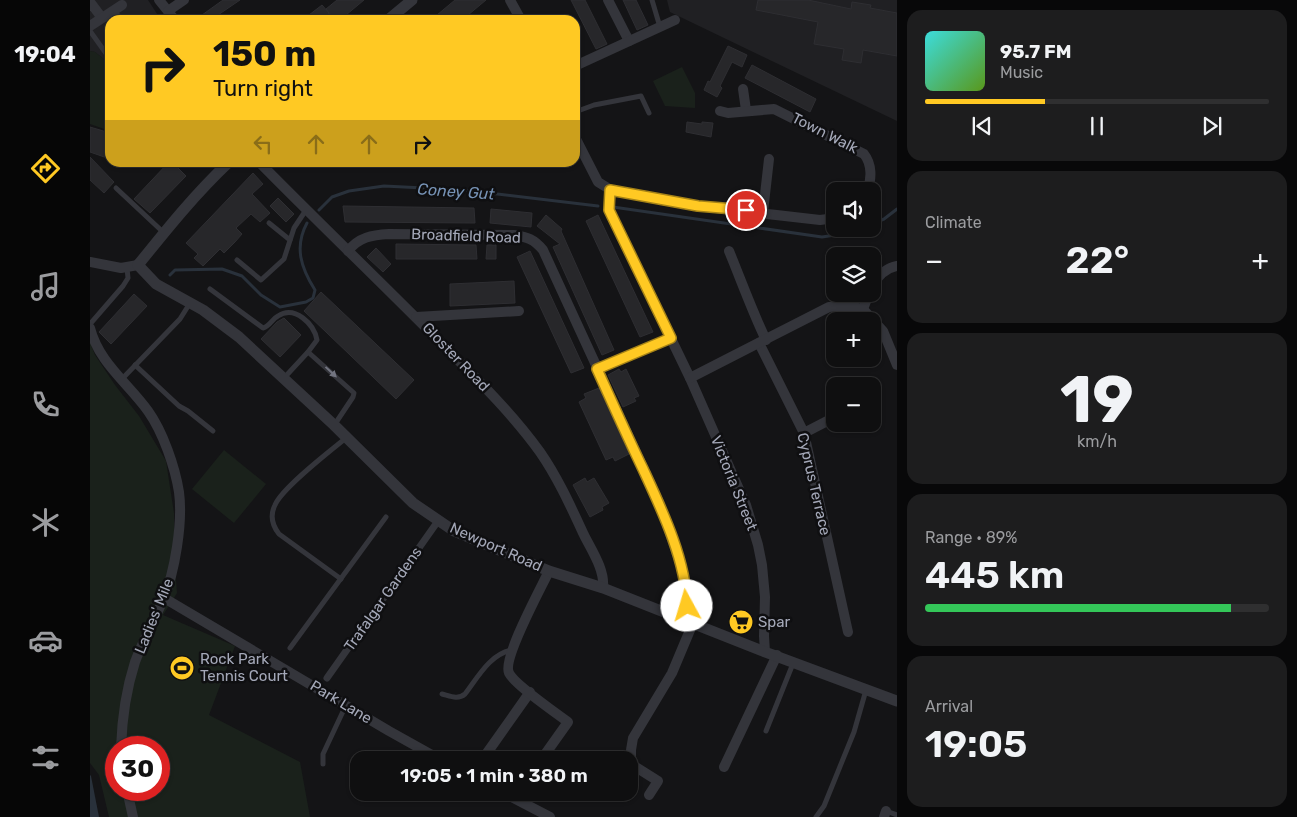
<!DOCTYPE html>
<meta charset="utf-8">
<style>
body{margin:0;font-family:Rubik,sans-serif;background:#1d1d1e;color:#f1f3f6;height:100vh;display:flex;flex-direction:column;font-size:19px;white-space:nowrap}
*{box-sizing:border-box;margin:0}
p{font-size:16px;color:#9b9c9f}
.icon{flex:none;width:28px;height:28px;fill:none;stroke:currentColor;stroke-width:2;stroke-linecap:round;stroke-linejoin:round}
.map{position:relative;flex:1;overflow:hidden}
.side{display:flex;flex-direction:column;gap:10px;padding:10px;background:#080809;width:400px}
.side>*{flex:none}
.hud{position:absolute;left:15px;top:15px;width:475px;height:152px;border-radius:15px;box-shadow:0 1px 4px #0004,0 0 0 1px #2f2f30;background:#ffc923;color:#111;overflow:hidden}
.tools{position:absolute;left:736px;top:182px;display:grid;gap:10px}
.tools a{display:grid;place-items:center;width:55px;height:55px;border-radius:10px;background:#0f0f10;box-shadow:0 1px 4px #0004,0 0 0 1px #2f2f30;font-size:25px}
.speed{position:absolute;left:15px;top:736px;display:flex;gap:10px;font-size:25px;font-weight:700;text-align:center}
.speed>*{display:grid;place-content:center;width:65px;height:65px;border-radius:50%;background:#0f0f10;box-shadow:0 1px 4px #0004,0 0 0 1px #2f2f30;line-height:1}
.speed .limit{border:8px solid #d22;background:#fff;color:#111}
.pin{position:absolute;display:grid;place-items:center;width:42px;height:42px;color:#fff;margin:-21px;border:2px solid #fff;border-radius:50%;box-shadow:0 1px 5px #0007}
.me{position:absolute;width:55px;margin:-28px;rotate:354deg;stroke-linejoin:round;filter:drop-shadow(0 0 4px #0008)}
.turn{display:flex;align-items:center;gap:18px;height:105px;padding:0 25px;font-size:22px}
.turn .icon{width:65px;height:65px;stroke-width:2.5}
.turn b{display:block;font-size:35px;line-height:42px}
.lanes{display:flex;align-items:center;height:48px;padding:0 25px;background:#0003;justify-content:center;gap:25px;direction:ltr}
.lanes .off{opacity:.35}
.big{font-size:38px;font-weight:600;line-height:1.1}
.side .card{flex:1;display:flex;flex-direction:column;justify-content:center;gap:8px;min-width:0;padding:0 18px;border-radius:15px;background:#1d1d1e}
.side .dial{align-items:center;gap:0}
.dial b{font-size:65px;line-height:1}
.song{display:flex;align-items:center;gap:15px}
.cover{width:60px;height:60px;border-radius:8px;background:linear-gradient(135deg,hsl(180 70% 55%),hsl(90 70% 35%))}
.played{height:5px;border-radius:2px;background:linear-gradient(90deg,#ffc923 35%,#2f2f30 35%)}
.keys{display:flex;justify-content:space-around;direction:ltr}
.heat{display:flex;justify-content:space-between;align-items:center;font-size:28px;direction:ltr}
.charge{height:8px;border-radius:4px;background:linear-gradient(90deg,#34c759 89%,#2f2f30 0)}
.trip{position:absolute;left:260px;top:751px;width:288px;height:50px;border-radius:15px;background:#0f0f10;box-shadow:0 1px 4px #0004,0 0 0 1px #2f2f30;font-weight:600;line-height:50px;text-align:center}
main{display:flex;flex:1;min-height:0}
.menu{display:flex;flex-direction:column;width:90px;justify-content:space-around;align-items:center;background:#060606;color:#9b9c9f}
.menu .icon{width:35px;height:35px}
.menu .active{color:#ffc923}
.menu b{font-size:22px;color:#f1f3f6}
.map>svg:first-child{display:block}
.built{fill:#202023}
.green{fill:#1a211b;fill-rule:evenodd}
.water{fill:#29313b}
.lines{fill:none;stroke-linecap:round;stroke-linejoin:round}
.stream{stroke:#29313b;stroke-width:3}
.building{fill:#27272a;stroke:#2e2e32}
.service{stroke:#34353b;stroke-width:5}
.pedestrian{stroke:#34353b;stroke-width:7}
.minor{stroke:#34353b;stroke-width:10}
.tertiary{stroke:#34353b;stroke-width:11}
.oneway{fill:#727480}
.route-casing{stroke:#a68317;stroke-width:12}
.route{stroke:#ffc923;stroke-width:9}
.labels{text-anchor:middle;stroke-width:5;stroke-linejoin:round;paint-order:stroke}
.street-label{font-size:15px;fill:#a4a8b8;stroke:#0f0f11}
.poi-label{font-size:15px;fill:#a4a8b8;stroke:#0f0f11;text-anchor:start}
.water-label{font-size:16px;font-style:italic;fill:#7793b6;stroke:#0f0f11}
</style>
<main>
<nav class="menu">
<b>19:04</b>
<svg class="icon active" aria-label="directions" viewBox="0 0 24 24"><path d="M12 3l9 9-9 9-9-9zM9 14v-3h6M13 9l2 2-2 2"/></svg>
<svg class="icon" aria-label="music" viewBox="0 0 24 24"><path d="M9 18V5l10-2v13"/><circle cx="6" cy="18" r="3"/><circle cx="16" cy="16" r="3"/></svg>
<svg class="icon" aria-label="phone" viewBox="0 0 24 24"><path d="M5 4h4l2 5-3 2q2 4 5 5l2-3 5 2v4C11 20 4 13 5 4z"/></svg>
<svg class="icon" aria-label="climate" viewBox="0 0 24 24"><path d="M12 3v18M4 7l16 10M4 17L20 7"/></svg>
<svg class="icon" aria-label="car" viewBox="0 0 24 24"><path d="M5 17H2v-5l4-1 3-4h7l3 4 3 1v5h-3M9 17h6M6 11h13"/><circle cx="7" cy="17" r="2"/><circle cx="17" cy="17" r="2"/></svg>
<svg class="icon" aria-label="filters" viewBox="0 0 24 24"><path d="M4 7h16M4 17h16"/><circle cx="9" cy="7" r="2"/><circle cx="15" cy="17" r="2"/></svg>
</nav>
<div class="map">
<svg width="807" height="817" viewBox="0 0 807 817">
<rect width="100%" height="100%" fill="#141416"/>
<!-- built -->
<g class="built">
<path d="M0 0H58L71 20H20V64L5 52 0 51Z"/>
<path d="M577 0H807V121L580 12Z"/>
</g>
<!-- green -->
<g class="green">
<path d="M0 51 5 52 20 64V131L0 124Z"/>
<path d="M592 67 605 93V108L575 106 563 81Z"/>
<path d="M0 342 5 355 25 385 49 416 76 461 84 513V554L87 593 73 615 145 646 119 715 210 762 220 817H19L9 775 0 763ZM26 748H69V790H26Z"/>
<path d="M134 450 176 484 144 523 102 489Z"/>
</g>
<!-- water -->
<path class="water" d="M0 775 1 776 9 817H0Z"/>
<g class="lines">
<!-- stream -->
<g class="stream">
<path d="M523 207 732 237 765 232 771 229"/>
<path d="M229 210 242 197 259 191 294 186 374 190 508 206"/>
<path d="M782 224 794 219 807 209"/>
<path d="M80 275 85 270 132 269 152 276 171 295 190 307 216 302 223 298 225 290C211 268 204 247 217 223"/>
</g>
</g>
<!-- building -->
<g class="building">
<path d="M133 0H150L128 15 131 20H105Z"/>
<path d="M247 0H274L250 20H245L236 9Z"/>
<path d="M365 0H396L372 20H341Z"/>
<path d="M481 0H495L517 44 506 49Z"/>
<path d="M533 0H546L558 25 547 30Z"/>
<path d="M668 0H718L761 9 762 2 781 5 780 8 807 13V56L773 50 771 63 752 60 754 49 724 44 728 22 666 10Z"/>
<path d="M232 5 239 13 231 20H224L219 15Z"/>
<path d="M638 46 657 55 652 67 642 62 630 86 632 88 627 97 614 90 618 81 620 82Z"/>
<path d="M662 65 726 99 720 112 655 78Z"/>
<path d="M597 122 612 124V122L623 123 621 137 596 132Z"/>
<path d="M0 127 20 133V159L0 152Z"/>
<path d="M0 157 24 182 14 193 0 180Z"/>
<path d="M79 162H82L96 176 60 213 44 199Z"/>
<path d="M163 173 173 184 162 194 180 213 170 222 161 214 146 228 152 234 145 242 134 253 130 249 113 266 104 258 108 254 96 243Z"/>
<path d="M188 198 204 214 196 222 180 206Z"/>
<path d="M253 206 384 208 385 223 255 222Z"/>
<path d="M401 209 442 213 441 227 400 223Z"/>
<path d="M456 215 472 229 471 231 524 350 512 355 463 247 470 244 447 226Z"/>
<path d="M508 215 563 332 550 337 496 221Z"/>
<path d="M306 244 386 245 387 259H306Z"/>
<path d="M397 245H406V259H396Z"/>
<path d="M286 248 301 264 293 272 277 257Z"/>
<path d="M440 251 494 368 481 373 427 257Z"/>
<path d="M424 281 425 303 360 306V284Z"/>
<path d="M231 292 324 380 306 399 214 311Z"/>
<path d="M44 294 57 306 21 344 9 332Z"/>
<path d="M194 318 211 335 190 357 171 339 187 322Z"/>
<path d="M529 369 531 372 536 369 549 396 544 398 546 401 533 407 518 375Z"/>
<path d="M509 388 539 454 525 461 523 457 516 460 489 402 496 398 494 394Z"/>
<path d="M495 478 497 482 504 478 519 503 512 507 513 510 500 517 483 485Z"/>
</g>
<g class="lines">
<!-- service -->
<g class="service">
<path d="M562 0 570 27"/>
<path d="M24 11 32 20"/>
<path d="M0 31 20 59"/>
<path d="M485 112 504 105 551 96 559 113"/>
<path d="M26 188 73 232"/>
<path d="M179 223 200 240"/>
<path d="M147 260 171 280 194 259 204 228 216 210"/>
<path d="M120 289 173 328C180 326 182 319 188 316 205 305 224 324 227 340L218 352"/>
<path d="M0 324 33 286 38 278 37 268"/>
<path d="M45 365 89 406 98 411 123 431"/>
<path d="M194 378 218 352 264 393 263 397 245 424"/>
<path d="M31 380 90 319 100 303"/>
<path d="M251 579 189 534C182 525 180 515 185 505 192 488 240 451 256 438"/>
<path d="M200 648 296 517"/>
<path d="M352 694C360 696 368 700 375 694 388 677 400 654 422 650"/>
<path d="M676 731 704 661"/>
<path d="M233 764V754L256 705"/>
<path d="M796 811 807 815"/>
<path d="M726 817 734 806 764 732 776 690"/>
</g>
<!-- pedestrian -->
<path class="pedestrian" d="M237 678 348 521"/>
<!-- minor -->
<g class="minor">
<path d="M69 0 85 20"/>
<path d="M420 0 431 20"/>
<path d="M518 0 539 41"/>
<path d="M0 2 12 18"/>
<path d="M78 11 94 0"/>
<path d="M0 26 32 5"/>
<path d="M485 66 585 20"/>
<path d="M653 89 656 110"/>
<path d="M630 111 638 113 684 109 774 154C782 164 782 179 777 191"/>
<path d="M485 137 508 182 521 190 519 210 600 378 656 505 668 545 672 565 675 597 674 636 675 652"/>
<path d="M169 162C233 227 298 289 362 354 393 385 424 416 450 452 468 478 481 507 494 535 502 551 515 570 513 588"/>
<path d="M521 190 608 206 730 220 745 218"/>
<path d="M673 212 679 159"/>
<path d="M258 251C269 237 282 235 299 234L424 235C437 237 444 239 453 250L569 502 589 560 596 586 597 606 593 619"/>
<path d="M639 251C651 280 662 311 676 340"/>
<path d="M0 262 31 268 48 265"/>
<path d="M782 286C788 276 795 268 807 266"/>
<path d="M773 309 779 294"/>
<path d="M326 317 429 311"/>
<path d="M0 328C9 363 38 383 58 411 73 432 85 467 89 492 93 522 85 572 73 600 64 621 53 640 45 662 36 690 32 718 31 748"/>
<path d="M669 343 714 433 758 632"/>
<path d="M507 369 581 338"/>
<path d="M600 378 739 307 757 306 773 309 793 331 807 365"/>
<path d="M714 433 745 417"/>
<path d="M74 598 299 731 351 760"/>
<path d="M392 760 440 692"/>
<path d="M451 760 478 722C466 713 424 684 419 673 412 659 451 588 459 571"/>
<path d="M634 767 687 655"/>
<path d="M37 790 43 817"/>
<path d="M412 792 460 817"/>
<path d="M559 795 568 781 541 764V750L543 738 582 673 603 623"/>
<path d="M794 817 796 811"/>
</g>
<!-- tertiary -->
<g class="tertiary">
<path d="M298 20 322 0"/>
<path d="M139 162C105 194 77 229 48 265L66 284 113 310 149 337 244 425 323 503 364 531 459 571 513 588 675 652 807 701"/>
</g>
</g>
<!-- one-way arrows -->
<defs><path id="oneway-solid" d="M-6-.8H1V-3.2L6.5 0L1 3.2V.8H-6Z" transform="scale(1.25)"/></defs>
<use class="oneway" href="#oneway-solid" transform="translate(241 372) rotate(43)"/>
<g class="lines">
<defs>
<path id="route" d="M597 606C596 560 572 510 553 469 537 436 522 402 507 369L581 338 519 210 520 190 608 206 656 210"/>
</defs>
<!-- route casing -->
<use href="#route" class="route-casing"/>
<!-- route -->
<use href="#route" class="route"/>
</g>
<!-- icons -->
<defs>
<symbol id="supermarket-disc" viewBox="-11 -11 22 22"><circle r="9.5" fill="#ffc923" stroke="#0f0f11"/><path d="M-6-5.5h2.5l.6 2H6L4.5 2H-2.5L-4.4-4H-6ZM-1.5 3.2a1.3 1.3 0 1 0 .1 0ZM3 3.2a1.3 1.3 0 1 0 .1 0Z" fill="#111"/></symbol>
<symbol id="stadium-disc" viewBox="-11 -11 22 22"><circle r="9.5" fill="#ffc923" stroke="#0f0f11"/><path d="M0-5a6.5 5 0 1 0 0 10a6.5 5 0 1 0 0-10ZM-3.5-1.8h7v3.6h-7Z" fill="#111"/></symbol>
</defs>
<g fill-rule="evenodd">
<use href="#supermarket-disc" x="637" y="608" width="28" height="28"/>
<use href="#stadium-disc" x="78" y="654" width="28" height="28"/>
</g>
<g class="labels">
<!-- street labels -->
<g class="street-label">
<text transform="translate(735 133) rotate(27)" y="5">Town Walk</text>
<text transform="translate(376 236) rotate(2)" y="5">Broadfield Road</text>
<text transform="translate(366 357) rotate(46)" y="5">Gloster Road</text>
<text transform="translate(644 483) rotate(68)" y="5">Victoria Street</text>
<text transform="translate(724 484) rotate(77)" y="5">Cyprus Terrace</text>
<text transform="translate(406 547) rotate(24)" y="5">Newport Road</text>
<text transform="translate(293 599) rotate(-55)" y="5">Trafalgar Gardens</text>
<text transform="translate(64 616) rotate(-68)" y="5">Ladies' Mile</text>
<text transform="translate(251 702) rotate(31)" y="5">Park Lane</text>
</g>
<!-- poi labels -->
<g class="poi-label">
<text x="668" y="627">Spar</text>
<text x="110" y="664">Rock Park<tspan x="110" dy="17">Tennis Court</tspan></text>
</g>
<!-- water labels -->
<g class="water-label">
<text transform="translate(366 191) rotate(4)" y="6">Coney Gut</text>
</g>
</g>
</svg>
<div class="tools">
<a><svg class="icon" aria-label="sound" viewBox="0 0 24 24"><path d="M4 9h4l5-4v14l-5-4H4zM17 9q2 3 0 6"/></svg></a>
<a><svg class="icon" aria-label="layers" viewBox="0 0 24 24"><path d="M12 4l9 5-9 5-9-5zM3 14l9 5 9-5"/></svg></a>
<a>+</a>
<a>−</a>
</div>
<div class="speed"><div class="limit">30</div></div>
<div class="pin" style="left:656px;top:210px;background:#d93025"><svg class="icon" aria-label="arrive" viewBox="0 0 24 24"><path d="M6 21V4h12l-3 4 3 4H6"/></svg></div>
<svg class="me" style="left:597px;top:606px" viewBox="-20 -20 40 40"><circle r="19" fill="#fff"/><path d="M0-13L10 11 0 6-10 11z" fill="#ffc923"/></svg>
<div class="trip">19:05 · 1 min · 380 m</div>
<div class="hud">
<div class="turn"><svg class="icon" aria-label="right" viewBox="0 0 24 24"><path d="M7 20v-9h11M14 6l5 5-5 5"/></svg><div><b>150 m</b>Turn right</div></div>
<div class="lanes"><svg class="icon off" aria-label="left" viewBox="0 0 24 24"><path d="M17 20v-9H6M10 6l-5 5 5 5"/></svg><svg class="icon off" aria-label="ahead" viewBox="0 0 24 24"><path d="M12 20V5M6 11l6-6 6 6"/></svg><svg class="icon off" aria-label="ahead" viewBox="0 0 24 24"><path d="M12 20V5M6 11l6-6 6 6"/></svg><svg class="icon" aria-label="right" viewBox="0 0 24 24"><path d="M7 20v-9h11M14 6l5 5-5 5"/></svg></div>
</div>
</div>
<section class="side">
<div class="card">
<div class="song"><i class="cover"></i><div><b>95.7 FM</b><p>Music</p></div></div>
<div class="played"></div>
<div class="keys"><svg class="icon" aria-label="previous" viewBox="0 0 24 24"><path d="M18 5L8 12l10 7zM5 5v14"/></svg><svg class="icon" aria-label="pause" viewBox="0 0 24 24"><path d="M8 5v14M16 5v14"/></svg><svg class="icon" aria-label="next" viewBox="0 0 24 24"><path d="M6 5l10 7-10 7zM19 5v14"/></svg></div>
</div>
<div class="card"><p>Climate</p>
<div class="heat"><a>−</a><b class="big">22°</b><a>+</a></div>
</div>
<div class="card dial"><b>19</b><p>km/h</p></div>
<div class="card"><p>Range · 89%</p><b class="big">445 km</b><div class="charge"></div></div>
<div class="card"><p>Arrival</p><b class="big">19:05</b></div>
</section>
</main>
